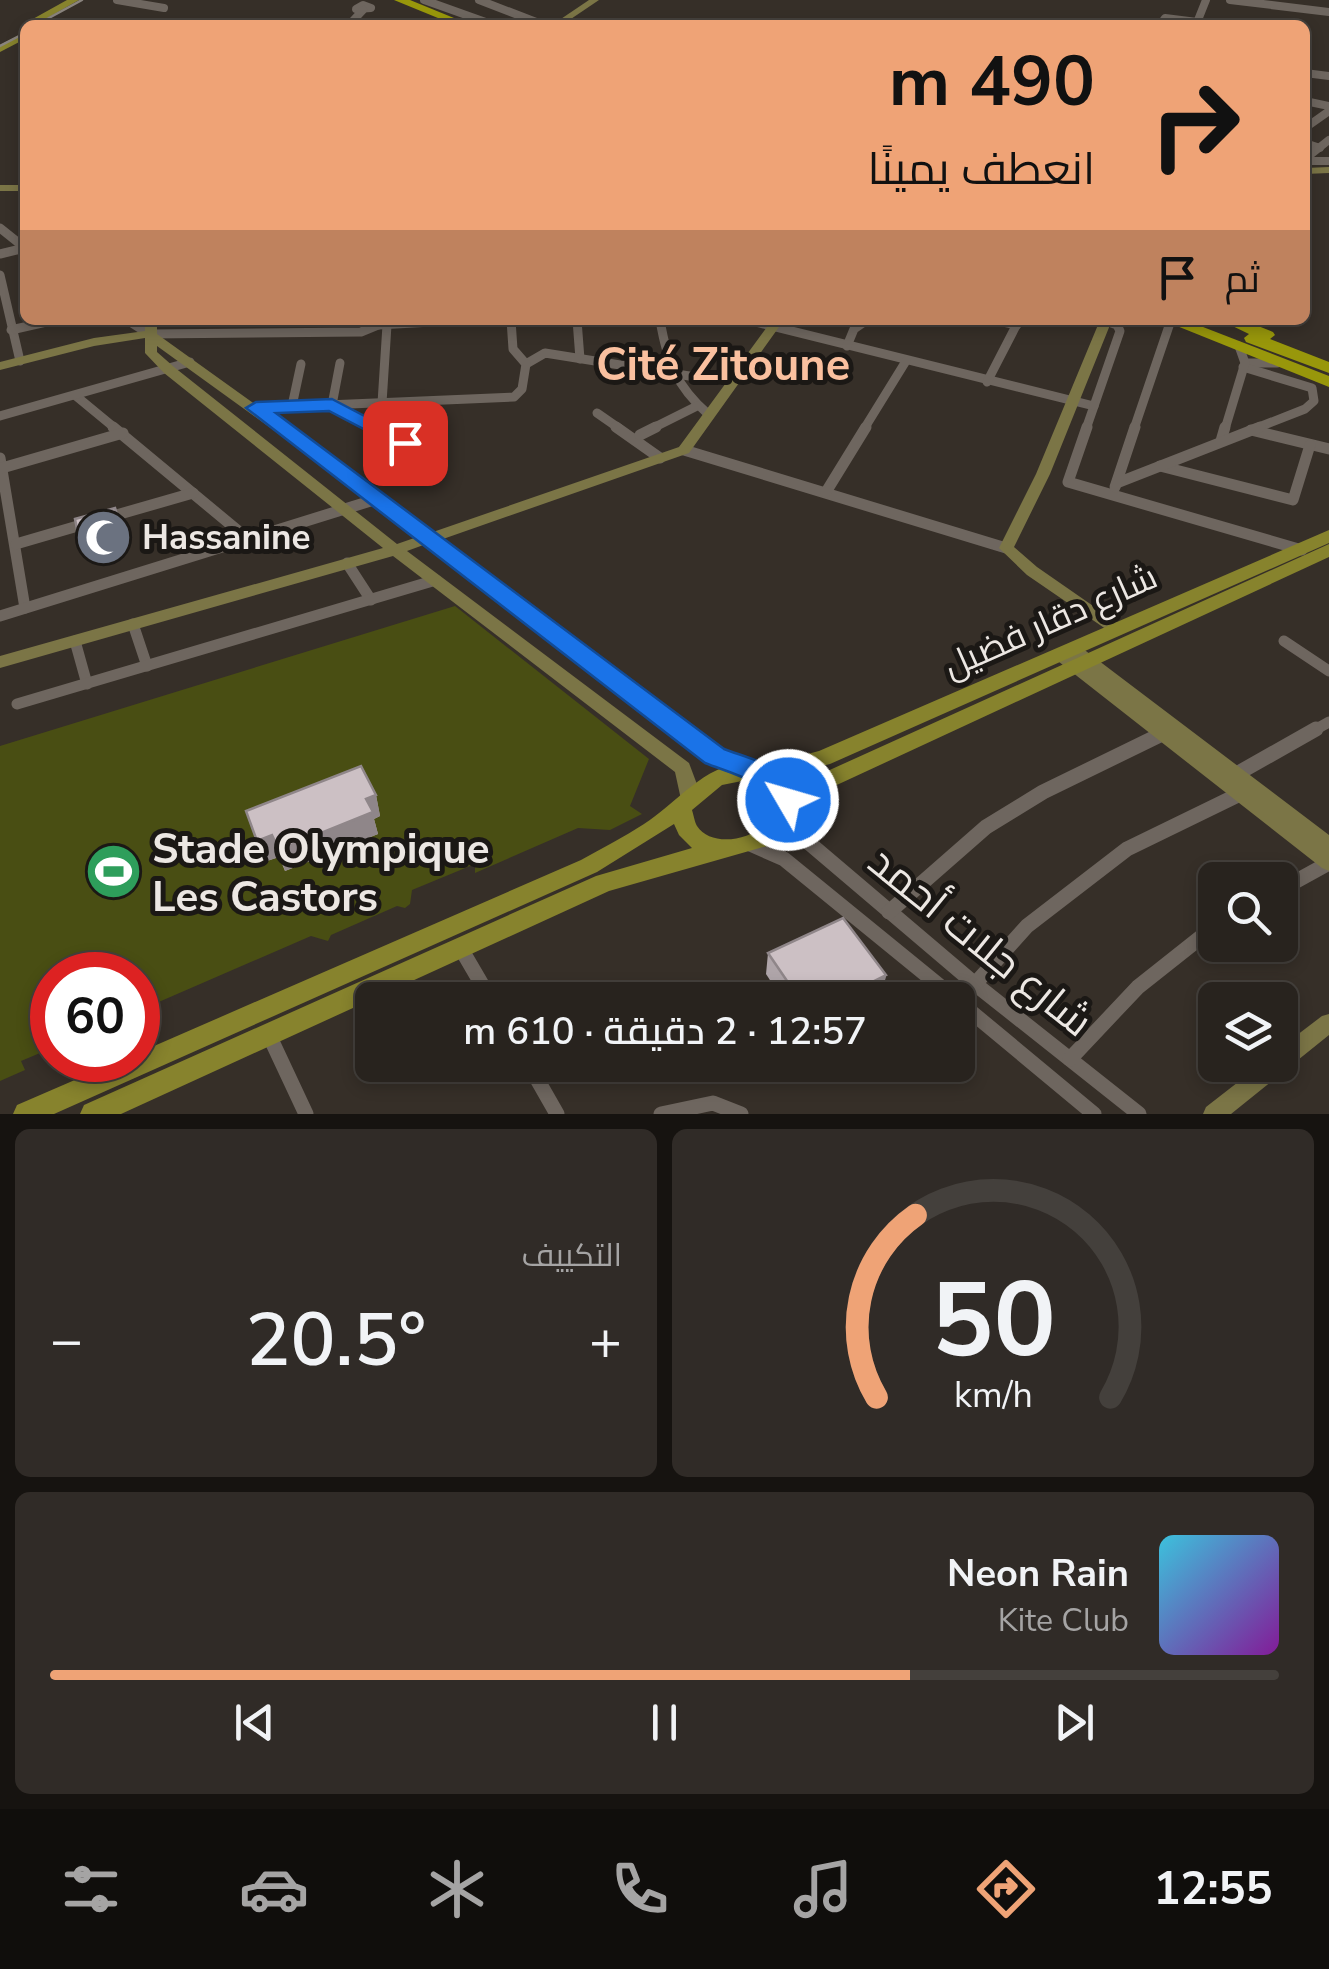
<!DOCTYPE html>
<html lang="ar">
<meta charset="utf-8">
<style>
body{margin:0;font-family:"Nunito Sans",Cairo,sans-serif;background:#302b27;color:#f1f3f6;direction:rtl;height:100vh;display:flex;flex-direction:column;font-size:38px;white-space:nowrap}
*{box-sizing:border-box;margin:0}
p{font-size:32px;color:#a5a4a4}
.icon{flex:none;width:55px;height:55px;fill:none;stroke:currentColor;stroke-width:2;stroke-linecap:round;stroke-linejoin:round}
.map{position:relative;height:1114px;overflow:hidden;direction:ltr}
.panel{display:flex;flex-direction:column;gap:15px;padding:15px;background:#161310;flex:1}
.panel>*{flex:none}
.banner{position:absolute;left:20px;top:20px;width:1290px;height:305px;border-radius:15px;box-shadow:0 5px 15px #0003,0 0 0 2px #44403c;direction:rtl;background:#efa376;color:#111;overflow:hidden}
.controls{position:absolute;left:1198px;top:862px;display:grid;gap:20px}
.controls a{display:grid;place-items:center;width:100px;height:100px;border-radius:15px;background:#28231e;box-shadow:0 5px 15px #0003,0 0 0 2px #44403c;font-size:50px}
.speed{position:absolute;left:30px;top:952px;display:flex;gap:20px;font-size:50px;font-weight:700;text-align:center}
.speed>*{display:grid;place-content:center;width:130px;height:130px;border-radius:50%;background:#28231e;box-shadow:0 5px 15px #0003,0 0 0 2px #44403c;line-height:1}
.speed .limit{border:15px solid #d22;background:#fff;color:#111}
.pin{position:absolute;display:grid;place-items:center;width:85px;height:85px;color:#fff;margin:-42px;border-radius:20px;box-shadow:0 5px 15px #0006}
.me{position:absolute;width:110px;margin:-55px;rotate:308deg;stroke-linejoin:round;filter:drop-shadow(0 0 8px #0008)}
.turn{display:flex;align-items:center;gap:35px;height:210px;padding:0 50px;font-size:45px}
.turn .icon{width:130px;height:130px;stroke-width:2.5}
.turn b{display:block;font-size:70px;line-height:85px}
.then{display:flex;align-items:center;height:95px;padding:0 50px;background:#0003;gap:20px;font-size:38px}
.big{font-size:75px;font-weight:600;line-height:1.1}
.panel .tile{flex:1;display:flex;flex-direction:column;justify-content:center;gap:15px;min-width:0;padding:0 35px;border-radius:15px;background:#302b27}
.panel .dial{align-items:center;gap:0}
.dial svg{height:260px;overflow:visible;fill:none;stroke:#44403c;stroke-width:7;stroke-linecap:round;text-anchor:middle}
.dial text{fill:#f1f3f6;stroke:none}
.song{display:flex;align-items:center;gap:30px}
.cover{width:120px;height:120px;border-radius:15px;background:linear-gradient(135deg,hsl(190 70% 55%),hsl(290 70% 35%))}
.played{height:10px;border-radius:5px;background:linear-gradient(90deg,#efa376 70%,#44403c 70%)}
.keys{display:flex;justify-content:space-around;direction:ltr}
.heat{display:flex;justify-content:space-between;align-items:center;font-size:55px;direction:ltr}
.panel .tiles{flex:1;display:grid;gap:15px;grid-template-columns:1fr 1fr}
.tile:last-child{grid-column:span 2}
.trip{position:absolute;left:355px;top:982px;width:620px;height:100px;border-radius:15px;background:#28231e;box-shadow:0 5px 15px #0003,0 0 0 2px #44403c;font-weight:600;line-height:100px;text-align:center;direction:rtl}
.tab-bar{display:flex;height:160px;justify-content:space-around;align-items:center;background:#100e0c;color:#a5a4a4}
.tab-bar .icon{width:70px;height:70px}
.tab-bar .current{color:#efa376}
.tab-bar b{font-size:45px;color:#f1f3f6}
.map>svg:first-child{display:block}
.green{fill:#494e13}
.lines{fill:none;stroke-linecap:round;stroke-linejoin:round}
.street-far3{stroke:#6e665f;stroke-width:8}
.street-far2{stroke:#6e665f;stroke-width:9}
.street-far1{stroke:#6e665f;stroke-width:11}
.street{stroke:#6e665f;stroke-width:15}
.secondary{fill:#7b7546;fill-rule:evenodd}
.primary{fill:#87832d;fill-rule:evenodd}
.highway{fill:#98970b;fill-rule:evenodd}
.tram{stroke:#8a847e;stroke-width:2.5}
.wall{fill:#afa5a9}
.shaded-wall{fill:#8f8689}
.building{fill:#ccc0c4;stroke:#8f8689;stroke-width:2.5}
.route{fill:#1a73e8;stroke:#114b97;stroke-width:2.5}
.labels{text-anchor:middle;stroke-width:10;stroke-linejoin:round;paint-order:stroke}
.poi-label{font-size:35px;font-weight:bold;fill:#ece7e3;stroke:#1b1815;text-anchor:start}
.street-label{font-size:35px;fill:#ece7e3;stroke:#1b1815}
.near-poi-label{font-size:42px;font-weight:bold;fill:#ece7e3;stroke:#1b1815;text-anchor:start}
.near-street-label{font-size:42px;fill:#ece7e3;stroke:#1b1815}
.district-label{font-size:45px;font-weight:bold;fill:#fac09f;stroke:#1b1815}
</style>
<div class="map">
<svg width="1329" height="1114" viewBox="0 0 1329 1114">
<rect width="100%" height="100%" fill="#362f28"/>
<!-- green -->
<path class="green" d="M455 606 649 759 630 806 642 814 610 830 578 828 475 873V864L412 890 410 904 405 908 397 906 331 935 328 941 311 936 138 1011V975H52V1048L21 1061 25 1070 0 1081V746Z"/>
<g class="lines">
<!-- street-far3 -->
<g class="street-far3">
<path d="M117 0 164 8"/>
<path d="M424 0 494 25"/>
<path d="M479 0 544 25"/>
<path d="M1230 0 1329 12"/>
<path d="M363 5 371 8 356 9Z"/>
<path d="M349 25 363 10"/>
<path d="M1160 25 1165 18 1197 22"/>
<path d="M1196 25 1206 0"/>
<path d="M1305 73 1329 76"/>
<path d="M1305 101 1329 106"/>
<path d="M1305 128 1329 111"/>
<path d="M1305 143 1320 148"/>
<path d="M1305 159 1329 140"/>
<path d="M1305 161H1329"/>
</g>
<!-- street-far2 -->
<g class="street-far2">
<path d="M0 228 25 248"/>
<path d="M0 254 25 248"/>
<path d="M0 275 20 361"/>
<path d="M127 320 149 334 361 332 378 325"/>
<path d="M356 320 378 325 468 320"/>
<path d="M577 320 580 359"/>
<path d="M660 320C667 361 676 386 708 414"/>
<path d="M747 320 1094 406 1086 429"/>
<path d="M994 320 1017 325"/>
<path d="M11 330 55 320"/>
<path d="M847 346 854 329 867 320"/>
<path d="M340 363 332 405 378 429"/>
<path d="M1245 363H1277"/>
<path d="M526 364 545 353 708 379"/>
<path d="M1243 367 1312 388 1314 401 1305 409 1254 429"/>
<path d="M987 382 1019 320"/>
<path d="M76 396 116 429"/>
<path d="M382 403 387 325"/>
<path d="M292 406 301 364"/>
<path d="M1094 406 1120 331 1117 325 1106 321"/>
<path d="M256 408 514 397 522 389 526 364 513 349 511 320"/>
<path d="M597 413 620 429"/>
<path d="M0 416 190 362"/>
<path d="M651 429 697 406"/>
<path d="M864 429 906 361"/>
<path d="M1134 429 1171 320"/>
<path d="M1225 429 1245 363 1239 346"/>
</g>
<!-- street-far1 -->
<g class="street-far1">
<path d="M113 427 248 539"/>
<path d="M374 427 405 443"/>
<path d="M616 427 660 458"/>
<path d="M1087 427 1068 482 1302 550"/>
<path d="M1251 430 1329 449"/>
<path d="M640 435 656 427"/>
<path d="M1221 441 1225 427"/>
<path d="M684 450 1006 548"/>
<path d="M0 458 25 608"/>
<path d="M1160 466 1293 500 1310 445"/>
<path d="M2 468 123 433"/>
<path d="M1117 483 1260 427"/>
<path d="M1115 487 1135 427"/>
<path d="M826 492 866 427"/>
<path d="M106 518 193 493"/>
<path d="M16 544 88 523"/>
<path d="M347 563 371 600"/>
<path d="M0 616 377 499"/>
<path d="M133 624 147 666"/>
<path d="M75 641 87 684"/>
<path d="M1284 641 1329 671"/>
<path d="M17 704 436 580"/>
<path d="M1311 732 1329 722"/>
</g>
<!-- street -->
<g class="street">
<path d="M1233 776 1316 729"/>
<path d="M782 820 975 984 1139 1114"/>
<path d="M750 844 784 859 957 1000"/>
<path d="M1280 890 1329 863"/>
<path d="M889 912 986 827 1043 792 1164 733"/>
<path d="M460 947 491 1000"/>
<path d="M975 984 1027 926 1127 849 1242 793"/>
<path d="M958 1001 1094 1114"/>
<path d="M269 1035 306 1114"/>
<path d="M1070 1059 1138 987 1215 926"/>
<path d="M529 1065 557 1114"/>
<path d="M661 1114 713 1103 741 1114"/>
</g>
<!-- secondary -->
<g class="secondary">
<path d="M589 0H599L562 25H552Z"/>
<path d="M1329 167V173L1305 174V168Z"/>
<rect x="0" y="185" width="25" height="6"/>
<path d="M145 320H157V334L433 532 679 447 772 320H784L689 453 443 539 721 751 754 765 757 770 754 775 748 777 709 761 429 543 407 551 689 763 698 787 694 804 688 806 682 804 675 772 393 556 0 668V656L383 548 164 373 145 353V338L94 346 0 370V362L94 338 145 331ZM157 346 420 536 397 544 174 367 157 352Z"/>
<path d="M1100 320H1112L1050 474 1014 547 1037 567 1122 626 1124 630 1122 634 1116 636 1027 575 999 548 1036 474Z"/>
<path d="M1072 643 1078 645 1329 835V871L1322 868 1054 658 1052 654 1054 650 1064 649 1066 645Z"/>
<path d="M1329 1014V1035L1231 1114H1203L1206 1107 1260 1065H1280V1048L1322 1016Z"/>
</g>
<!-- primary -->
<g class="primary">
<path d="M67 0H79L35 25H25V28L22 25Z"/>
<path d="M25 32V39L0 52V45Z"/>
<path d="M1329 530V543L830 764 782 776 795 791 812 778 1329 544V557L826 790 793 816 783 833 767 846 609 891 121 1114H80L84 1105 596 876 692 848 679 835 674 824 597 872 54 1114H13L17 1105 121 1060H138V1053L581 860C602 848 624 837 644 824 678 803 715 751 761 766L819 751ZM752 779 775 794C775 796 775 809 774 811 766 838 713 851 697 826 695 823 693 813 692 810L722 785Z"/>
</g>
<!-- highway -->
<g class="highway">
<path d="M394 0H410L471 25H455Z"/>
<path d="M1162 320H1185L1329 376V387Z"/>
<path d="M1220 320H1243L1273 332 1275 335 1270 339 1329 362V373L1246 342 1244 338 1249 334Z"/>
</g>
<!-- tram -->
<g class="tram">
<path d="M36 25 82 0"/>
<path d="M0 46 25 33"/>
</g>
</g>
<!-- wall -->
<g class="wall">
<path d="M376 795 380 816 374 819 378 834 285 871 279 857 264 862 246 811Z"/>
<path d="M768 953 886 975 882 995 873 1000H783L766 974Z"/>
</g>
<!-- shaded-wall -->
<g class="shaded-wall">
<path d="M121 527 126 543 85 554 79 539Z"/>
<path d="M376 795 380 816 374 819 378 834 285 871 279 850 366 799Z"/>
<path d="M272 835 279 857 264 862 257 841Z"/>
<path d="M886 975 882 995 873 1000H836Z"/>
</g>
<!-- building -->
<g class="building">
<path d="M115 508 121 527 79 539 75 519Z"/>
<path d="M361 766 376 795 366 799 373 812 279 850 272 835 257 841 246 811Z"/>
<path d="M843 918 886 975 836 1000H800L768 953Z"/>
</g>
<!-- route -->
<path class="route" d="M332 399 416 443 413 447H398L329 411 276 413 724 749C753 760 791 767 801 800L797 807 788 811 778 807C764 780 733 774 705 763L246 408 256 402Z"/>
<!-- icons -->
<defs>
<symbol id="mosque-disc" viewBox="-11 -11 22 22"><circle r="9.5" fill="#6b7280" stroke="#1b1815"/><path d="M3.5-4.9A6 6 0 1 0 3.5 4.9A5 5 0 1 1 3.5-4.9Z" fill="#fff"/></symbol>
<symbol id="stadium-disc" viewBox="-11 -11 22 22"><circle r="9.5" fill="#2e9e5b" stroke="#1b1815"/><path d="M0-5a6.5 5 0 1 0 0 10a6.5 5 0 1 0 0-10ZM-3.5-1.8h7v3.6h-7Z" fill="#fff"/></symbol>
</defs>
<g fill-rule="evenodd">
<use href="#mosque-disc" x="72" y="506" width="63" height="63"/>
<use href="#stadium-disc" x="82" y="840" width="63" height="63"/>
</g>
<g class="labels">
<!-- poi labels -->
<g class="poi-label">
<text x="142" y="549">Hassanine</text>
</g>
<!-- street labels -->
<g class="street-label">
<text transform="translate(1050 621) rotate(-24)" y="12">شارع دقار فضيل</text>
</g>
<!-- near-poi labels -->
<g class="near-poi-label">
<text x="152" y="863">Stade Olympique<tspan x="152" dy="48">Les Castors</tspan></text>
</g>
<!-- near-street labels -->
<g class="near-street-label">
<text transform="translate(981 941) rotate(39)" y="15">شارع جلات أحمد</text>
</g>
<!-- district labels -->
<g class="district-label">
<text x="723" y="380">Cité Zitoune</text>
</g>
</g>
</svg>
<div class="controls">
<a><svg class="icon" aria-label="search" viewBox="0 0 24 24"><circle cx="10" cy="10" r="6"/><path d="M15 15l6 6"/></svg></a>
<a><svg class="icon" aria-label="layers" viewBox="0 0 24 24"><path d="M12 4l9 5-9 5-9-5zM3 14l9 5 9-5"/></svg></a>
</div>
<div class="speed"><div class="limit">60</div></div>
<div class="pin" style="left:405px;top:443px;background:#d93025"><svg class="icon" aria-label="arrive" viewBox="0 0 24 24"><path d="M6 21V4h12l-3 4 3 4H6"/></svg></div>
<svg class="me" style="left:788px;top:800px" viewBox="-20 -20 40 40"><circle r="17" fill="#1a73e8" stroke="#fff" stroke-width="3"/><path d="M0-11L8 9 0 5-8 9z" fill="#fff"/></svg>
<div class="trip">12:57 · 2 دقيقة · 610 m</div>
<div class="banner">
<div class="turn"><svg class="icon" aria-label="right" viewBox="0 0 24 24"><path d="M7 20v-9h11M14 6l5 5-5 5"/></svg><div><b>490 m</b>انعطف يمينًا</div></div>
<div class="then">ثم<svg class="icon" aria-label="arrive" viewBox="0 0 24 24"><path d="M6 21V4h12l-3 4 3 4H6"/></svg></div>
</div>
</div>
<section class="panel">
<div class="tiles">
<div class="tile dial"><svg viewBox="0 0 100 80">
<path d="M14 69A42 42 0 1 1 86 69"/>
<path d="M14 69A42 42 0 0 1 26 13" stroke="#efa376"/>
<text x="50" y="56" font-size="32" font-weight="700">50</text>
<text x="50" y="72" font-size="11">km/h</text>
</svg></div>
<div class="tile"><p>التكييف</p>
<div class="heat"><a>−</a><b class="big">20.5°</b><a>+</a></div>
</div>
<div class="tile">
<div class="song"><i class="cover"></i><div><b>Neon Rain</b><p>Kite Club</p></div></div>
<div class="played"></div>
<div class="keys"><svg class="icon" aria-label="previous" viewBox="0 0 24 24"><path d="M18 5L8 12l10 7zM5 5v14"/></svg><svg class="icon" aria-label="pause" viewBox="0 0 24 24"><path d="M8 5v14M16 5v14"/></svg><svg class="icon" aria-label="next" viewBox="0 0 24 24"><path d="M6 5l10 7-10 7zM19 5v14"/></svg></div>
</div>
</div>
</section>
<nav class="tab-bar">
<b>12:55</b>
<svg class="icon current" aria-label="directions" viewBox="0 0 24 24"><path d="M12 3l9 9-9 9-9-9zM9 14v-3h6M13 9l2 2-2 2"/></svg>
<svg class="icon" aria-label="music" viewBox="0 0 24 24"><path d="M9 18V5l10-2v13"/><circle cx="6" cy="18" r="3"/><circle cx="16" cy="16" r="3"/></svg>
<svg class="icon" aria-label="phone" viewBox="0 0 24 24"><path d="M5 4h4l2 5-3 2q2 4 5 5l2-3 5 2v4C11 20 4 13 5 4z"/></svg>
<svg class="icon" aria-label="climate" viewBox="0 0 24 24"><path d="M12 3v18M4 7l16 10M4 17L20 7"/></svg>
<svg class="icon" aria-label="car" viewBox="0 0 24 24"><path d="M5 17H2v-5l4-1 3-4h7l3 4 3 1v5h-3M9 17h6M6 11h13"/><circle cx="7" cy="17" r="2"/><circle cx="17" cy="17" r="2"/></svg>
<svg class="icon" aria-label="filters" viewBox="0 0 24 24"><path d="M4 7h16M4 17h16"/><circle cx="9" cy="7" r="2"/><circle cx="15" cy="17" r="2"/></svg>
</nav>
